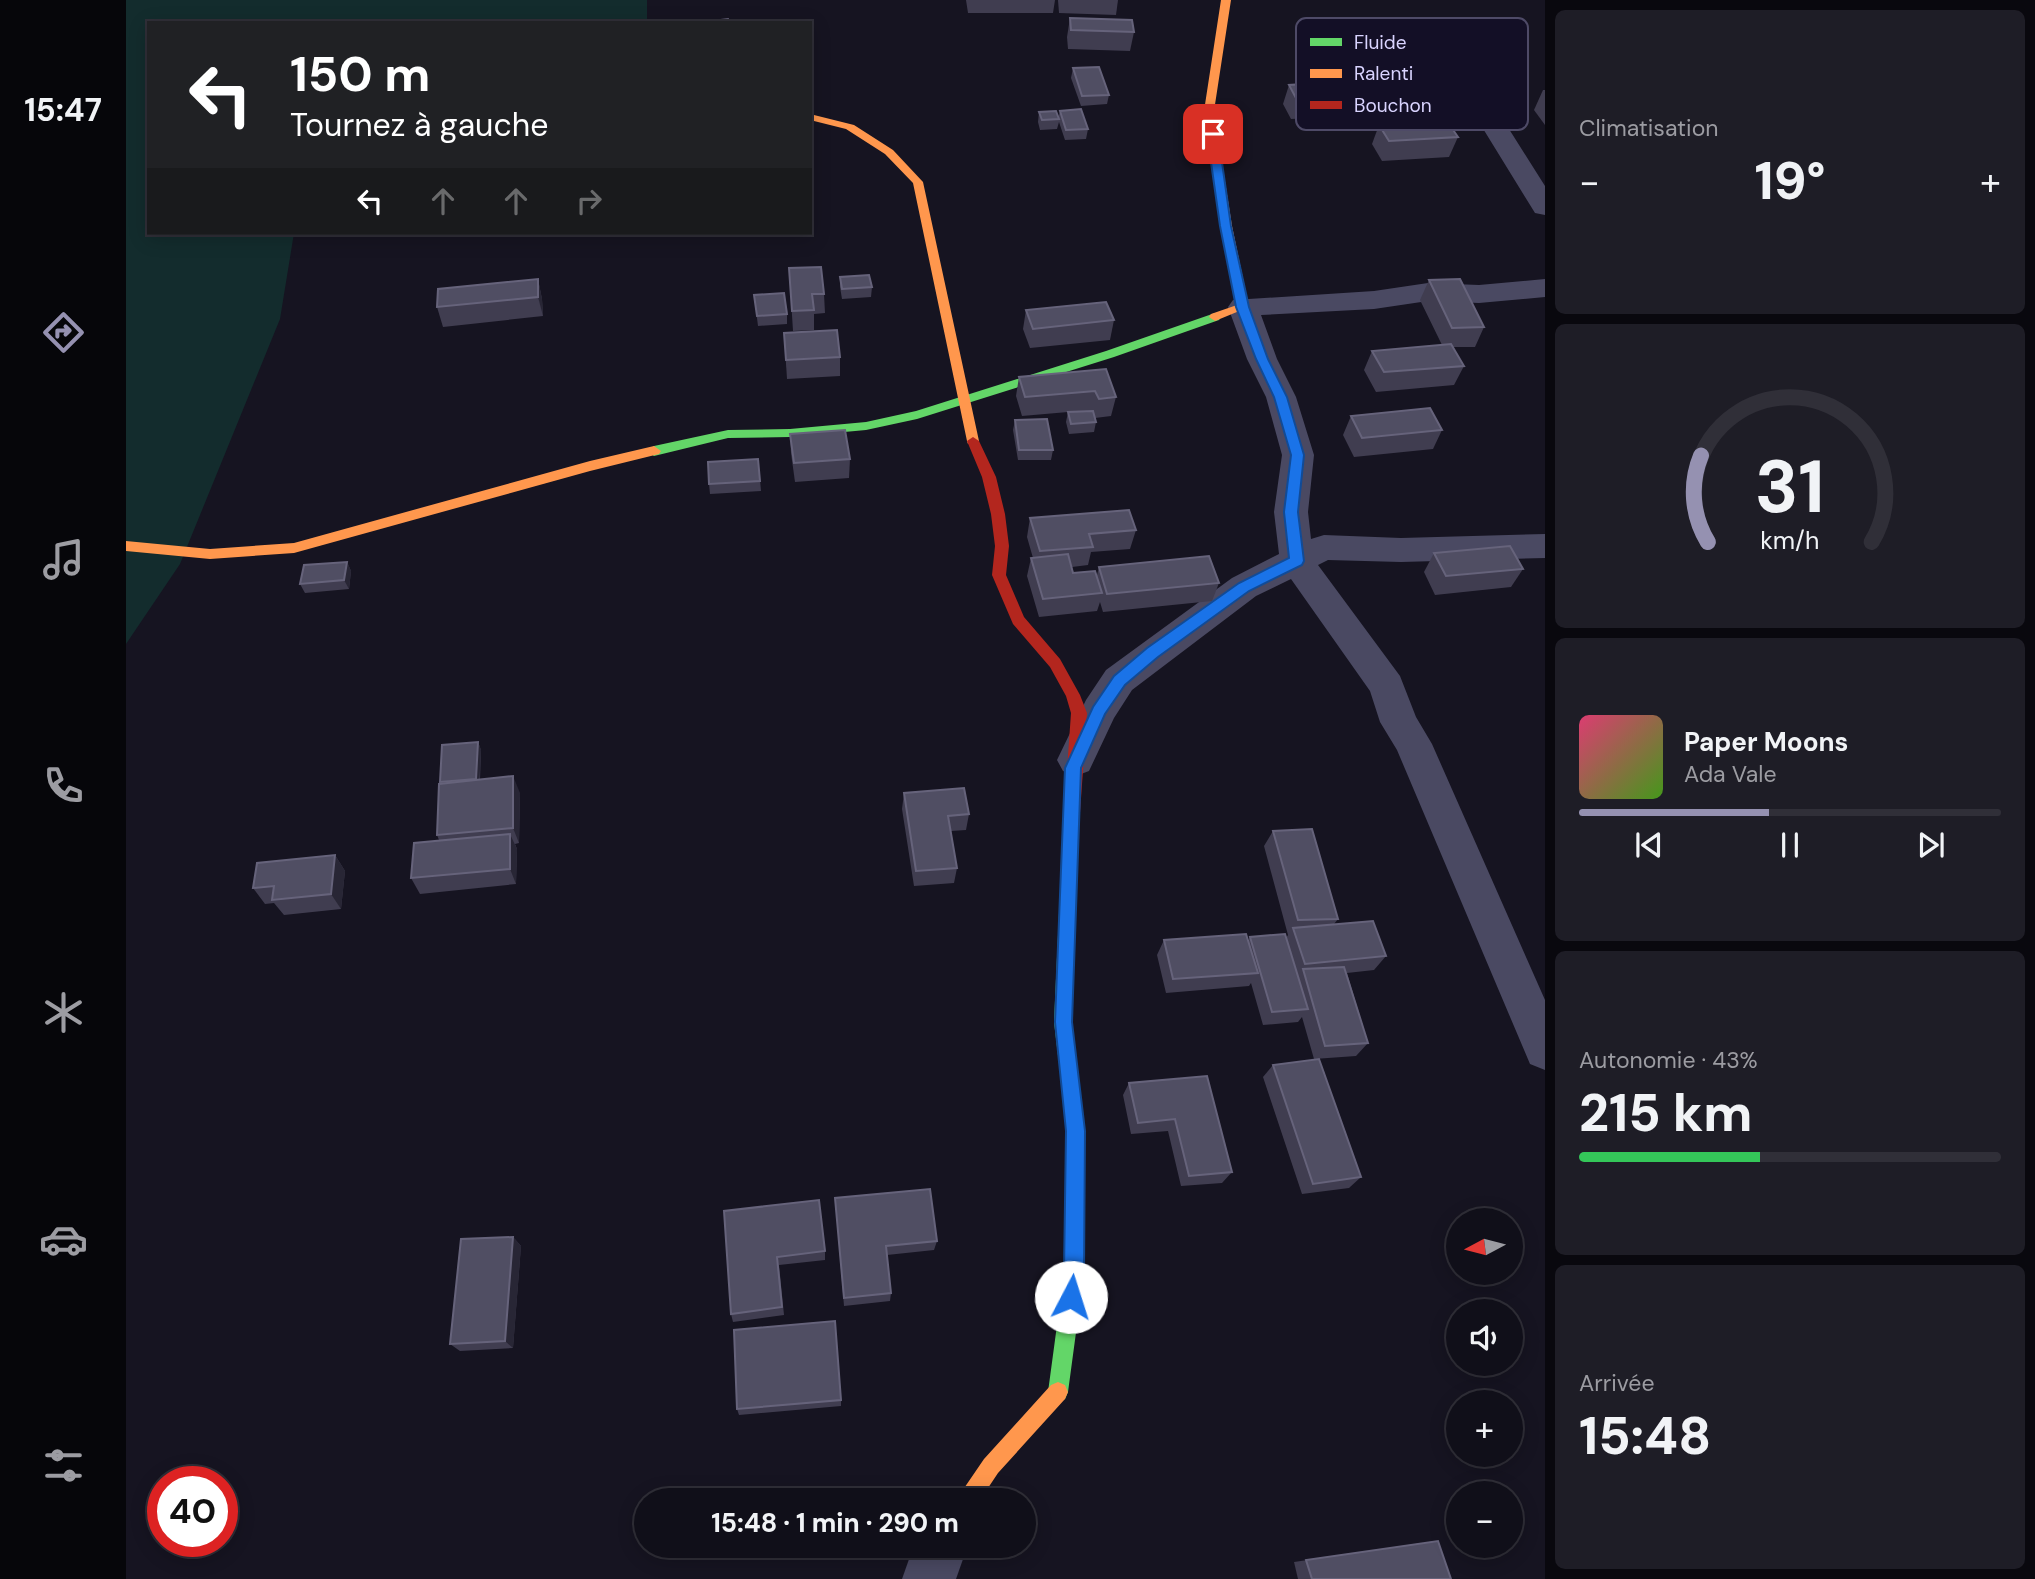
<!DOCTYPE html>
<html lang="fr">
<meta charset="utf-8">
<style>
body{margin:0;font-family:"DM Sans",sans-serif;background:#1e1d26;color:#f1f3f6;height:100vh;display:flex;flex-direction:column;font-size:26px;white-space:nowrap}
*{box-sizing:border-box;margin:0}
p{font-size:23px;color:#9c9ca2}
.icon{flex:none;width:38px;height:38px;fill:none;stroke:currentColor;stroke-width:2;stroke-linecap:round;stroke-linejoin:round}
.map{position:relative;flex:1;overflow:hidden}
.panel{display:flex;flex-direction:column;gap:10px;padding:10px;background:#09080e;width:490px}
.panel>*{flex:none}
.guide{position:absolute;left:21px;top:21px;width:665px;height:214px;border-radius:0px;box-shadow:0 4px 18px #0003,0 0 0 2px #302f38;background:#202124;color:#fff;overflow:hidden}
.needle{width:46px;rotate:263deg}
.tools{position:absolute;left:1320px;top:1208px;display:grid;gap:14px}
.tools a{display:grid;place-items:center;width:77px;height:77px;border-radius:50%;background:#100f19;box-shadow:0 4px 18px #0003,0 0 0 2px #302f38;font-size:35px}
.speed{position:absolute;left:21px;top:1466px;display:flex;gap:14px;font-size:35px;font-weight:700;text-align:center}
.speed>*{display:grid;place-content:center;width:91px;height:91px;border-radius:50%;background:#100f19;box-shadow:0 4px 18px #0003,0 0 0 2px #302f38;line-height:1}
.speed .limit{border:10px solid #d22;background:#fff;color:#111}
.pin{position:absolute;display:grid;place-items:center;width:60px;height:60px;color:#fff;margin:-30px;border-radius:14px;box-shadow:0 4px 10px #0006}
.me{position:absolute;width:77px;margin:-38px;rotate:5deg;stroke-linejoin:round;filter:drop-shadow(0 0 5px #0008)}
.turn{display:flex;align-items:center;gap:24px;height:147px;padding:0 28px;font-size:32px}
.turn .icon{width:91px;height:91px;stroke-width:2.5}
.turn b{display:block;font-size:49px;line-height:60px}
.lanes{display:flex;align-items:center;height:66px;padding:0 28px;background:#0003;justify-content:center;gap:35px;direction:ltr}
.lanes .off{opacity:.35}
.big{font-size:52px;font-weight:800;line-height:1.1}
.panel .tile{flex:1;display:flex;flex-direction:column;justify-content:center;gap:10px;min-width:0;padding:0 24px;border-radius:10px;background:#1e1d26}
.panel .dial{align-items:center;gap:0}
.dial svg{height:182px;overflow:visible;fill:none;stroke:#302f38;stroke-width:7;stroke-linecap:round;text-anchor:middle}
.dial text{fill:#f1f3f6;stroke:none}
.song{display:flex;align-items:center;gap:21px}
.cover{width:84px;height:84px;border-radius:10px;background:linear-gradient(135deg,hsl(340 70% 55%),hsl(100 70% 35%))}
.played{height:7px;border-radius:4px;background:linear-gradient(90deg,#9591b1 45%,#302f38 45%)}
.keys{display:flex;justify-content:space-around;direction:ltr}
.heat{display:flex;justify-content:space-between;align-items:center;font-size:38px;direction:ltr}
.charge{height:10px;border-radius:5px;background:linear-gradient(90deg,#34c759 43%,#302f38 0)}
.trip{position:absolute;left:508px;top:1488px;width:402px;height:70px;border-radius:35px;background:#100f19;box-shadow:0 4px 18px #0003,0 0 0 2px #302f38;font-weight:800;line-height:70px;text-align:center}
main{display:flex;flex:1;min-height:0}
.tab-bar{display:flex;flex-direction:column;width:126px;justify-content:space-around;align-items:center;background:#06060a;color:#9c9ca2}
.tab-bar .icon{width:49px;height:49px}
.tab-bar .selected{color:#9591b1}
.tab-bar b{font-size:32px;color:#f1f3f6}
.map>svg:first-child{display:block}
.green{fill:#132c2d}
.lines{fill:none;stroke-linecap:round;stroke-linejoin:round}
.street{fill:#4a4962;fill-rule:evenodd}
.fast{fill:#63d668;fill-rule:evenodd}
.slow{fill:#ff974d;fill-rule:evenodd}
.jam{fill:#b3261e;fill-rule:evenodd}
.wall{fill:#403d50}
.shaded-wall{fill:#282635}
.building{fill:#504e63;stroke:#66637b;stroke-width:2}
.route{fill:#1a73e8;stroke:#114b97;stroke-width:2}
.key{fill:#130f26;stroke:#4e4a67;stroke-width:2}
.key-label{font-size:19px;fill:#d9d4ff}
</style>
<main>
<nav class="tab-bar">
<b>15:47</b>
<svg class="icon selected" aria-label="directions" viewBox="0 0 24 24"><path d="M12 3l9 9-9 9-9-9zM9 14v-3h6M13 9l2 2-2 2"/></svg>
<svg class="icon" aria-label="music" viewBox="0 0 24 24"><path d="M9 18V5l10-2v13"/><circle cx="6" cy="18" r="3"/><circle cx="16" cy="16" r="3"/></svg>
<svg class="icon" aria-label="phone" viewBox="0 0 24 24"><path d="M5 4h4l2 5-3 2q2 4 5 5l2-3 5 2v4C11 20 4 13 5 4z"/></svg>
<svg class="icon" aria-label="climate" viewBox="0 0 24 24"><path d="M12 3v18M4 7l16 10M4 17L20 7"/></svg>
<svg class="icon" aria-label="car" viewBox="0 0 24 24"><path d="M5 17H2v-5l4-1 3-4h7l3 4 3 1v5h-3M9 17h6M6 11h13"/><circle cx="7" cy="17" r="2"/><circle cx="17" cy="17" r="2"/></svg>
<svg class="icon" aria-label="filters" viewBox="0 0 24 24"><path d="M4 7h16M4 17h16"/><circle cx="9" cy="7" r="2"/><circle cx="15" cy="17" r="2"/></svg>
</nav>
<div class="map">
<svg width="1419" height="1579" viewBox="0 0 1419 1579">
<rect width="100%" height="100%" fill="#161421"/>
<!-- green -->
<path class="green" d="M0 0H521V23H23V233H168L154 319 54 564 0 644Z"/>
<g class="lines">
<!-- street -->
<g class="street">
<path d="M1297 39 1305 41 1371 110 1419 186V215L1409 213 1348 114 1285 46 1289 41Z"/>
<path d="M1419 279V297L1353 303 1302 301 1248 309 1135 315 1151 359 1170 397 1188 455 1182 512 1185 539 1198 535 1275 538 1419 534V558L1275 562 1202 560 1192 565 1274 676 1290 717 1306 744 1419 1000V1070L1404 1064 1271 750 1254 722 1244 691 1165 579 1130 596 1006 690 988 718 963 771 950 776 937 771 931 760 960 700 980 670 1106 578 1153 554 1148 512 1156 455 1140 397 1121 359 1102 307 1107 300 1248 291 1302 283 1353 285Z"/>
<path d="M788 1545H842L830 1579H776Z"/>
</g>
<!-- fast -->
<g class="fast">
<path d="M1089 313 1095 317 1093 320 988 357 791 419 740 430 664 437 602 438 528 456 521 451 528 446 602 430 664 429 740 422 790 411 980 351Z"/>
<path d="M945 820 951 822 953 827 946 1022 959 1131 958 1273 942 1392 939 1399 932 1402 925 1399 922 1392 938 1273 941 1131 928 1022 937 827 939 822Z"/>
</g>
<!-- slow -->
<g class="slow">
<path d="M1095 0H1105L1088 111 1106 226 1123 307 1089 321 1083 317 1085 314 1111 305 1094 226 1078 111Z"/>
<path d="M684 114 728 125 767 150 797 182 853 441 852 444H842L841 441 787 183 759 154 720 129 684 120Z"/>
<path d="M528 446 535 451 533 454 464 471 168 553 84 559 0 551V541L84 549 168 543 464 461Z"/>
<path d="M932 1382 939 1385 942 1392 939 1399 872 1473 854 1500H830L858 1459 925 1385Z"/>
</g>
<!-- jam -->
<path class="jam" d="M847 437 853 441 870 477 879 514 883 546 880 575 898 617 934 659 954 695 961 713 953 827 951 832 945 834 939 832 937 827 945 713 940 696 924 667 887 624 866 575 869 546 865 514 856 477 841 441Z"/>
</g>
<!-- wall -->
<g class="wall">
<path d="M840 0H929L927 13H842Z"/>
<path d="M932 0H992L990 15 933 13Z"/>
<path d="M944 18 1008 32 1004 51 942 49 941 37Z"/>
<path d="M947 68 983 95 981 104 955 106 945 78Z"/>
<path d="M1221 73 1263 79 1260 89 1243 90 1246 95 1243 103 1261 113 1257 123H1237L1232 113 1235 106H1233L1230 116 1165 119 1157 104 1163 85 1218 82Z"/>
<path d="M1417 90H1419V125L1408 110Z"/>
<path d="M934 111 962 129 960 139 939 140 933 122 931 129 914 130 912 122 913 112 932 118Z"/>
<path d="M1253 125 1332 137 1323 157 1256 161 1246 144Z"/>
<path d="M663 268 698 294 699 313 688 314V330L667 331Z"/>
<path d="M714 277 746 287 745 297 716 299 714 287Z"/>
<path d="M412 279 416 299 417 316 317 327 311 307Z"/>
<path d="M1303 280 1358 327 1349 347H1327L1338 366 1328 385 1250 392 1238 370 1246 351 1316 345 1294 300Z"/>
<path d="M628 295 661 314V324L632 326Z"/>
<path d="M900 310 988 320 984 340 904 348 897 329Z"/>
<path d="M658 333 714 357V376L661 379Z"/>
<path d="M980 369 990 397 985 416 969 418 970 422 968 432 943 434 940 422 942 412 965 410 896 416 890 396 893 377Z"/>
<path d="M1225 416 1316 430 1307 449 1228 457 1217 435Z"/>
<path d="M889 420 927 450 925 460H892L887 430Z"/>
<path d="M664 434 724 459 723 478 669 482 665 453Z"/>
<path d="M632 459 635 491 584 494 583 484Z"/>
<path d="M904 518 1010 530 1004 549 965 552 962 565 946 567 947 573 971 575 973 567 1093 583 1086 601 977 612 974 602 971 611 913 617 901 576 905 558H907L901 537Z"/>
<path d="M1308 553 1397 569 1385 587 1309 595 1298 572Z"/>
<path d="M221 562 225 571 223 589 179 593 174 584Z"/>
<path d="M352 742 355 750 354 780 394 793 393 843 389 844 391 849 390 884 294 894 285 878 313 840 311 835 315 784 314 782Z"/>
<path d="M778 793 843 814 840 830 825 831 831 868 828 883 788 886 776 809Z"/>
<path d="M1147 831 1212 919 1208 924 1260 956 1248 970 1221 973 1242 1043 1230 1056 1188 1059 1176 1017 1172 1022 1137 1025 1125 983 1123 986 1040 993 1031 955 1038 940 1122 941 1124 937 1160 938 1162 935 1138 846Z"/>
<path d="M209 855 219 871 215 909 158 915 148 903 139 904 127 888Z"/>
<path d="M1147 1065 1235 1177 1223 1188 1176 1194 1137 1077Z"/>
<path d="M1081 1076 1106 1172 1096 1183 1055 1186 1042 1131 1005 1134 997 1095 1003 1083Z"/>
<path d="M709 1198 811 1241 808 1250 761 1255 765 1293 764 1301 718 1306Z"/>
<path d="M598 1211 699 1251V1260L653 1265 658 1315 607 1322 605 1314Z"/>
<path d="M387 1237 395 1246 387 1348 334 1351 324 1344Z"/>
<path d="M715 1400V1406L613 1415 611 1409Z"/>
<path d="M1296 1543 1325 1579H1172L1168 1562Z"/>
</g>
<!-- shaded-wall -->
<g class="shaded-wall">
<path d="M412 279 416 299 417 316 412 297Z"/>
<path d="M221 562 225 571 223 589 218 580Z"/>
<path d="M352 742 355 750 353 787 350 779Z"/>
<path d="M387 776 394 793 393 843 387 828Z"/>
<path d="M384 834 391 849 390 884 384 869Z"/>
<path d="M209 855 219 871 215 909 205 894Z"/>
<path d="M387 1237 395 1246 387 1348 379 1341Z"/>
</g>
<!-- building -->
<g class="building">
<path d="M944 18 1006 20 1008 32 945 30Z"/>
<path d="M602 19 604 23 578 22Z"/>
<path d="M973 67 983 95 956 96 947 68Z"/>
<path d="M1228 81 1236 96 1171 100 1163 85Z"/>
<path d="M955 109 962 129 940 130 934 111Z"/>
<path d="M930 111 933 119 916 120 913 112Z"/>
<path d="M1321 121 1332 137 1263 141 1253 125Z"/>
<path d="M695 267 698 294H686L688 310 666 311 663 268Z"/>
<path d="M743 275 746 287 716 289 714 277Z"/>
<path d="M412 279V297L311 307 312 289Z"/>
<path d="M1334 279 1358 327 1326 328 1303 280Z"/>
<path d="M658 293 661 314 631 316 628 295Z"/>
<path d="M980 302 988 320 907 329 900 310Z"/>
<path d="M711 330 714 357 660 360 658 333Z"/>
<path d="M1325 344 1338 366 1258 372 1246 351Z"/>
<path d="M980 369 990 397 973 399 969 391 899 397 893 377Z"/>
<path d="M1304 408 1316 430 1236 438 1225 416Z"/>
<path d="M967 411 970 422 945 424 942 412Z"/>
<path d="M921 419 927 450H893L889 420Z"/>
<path d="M719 430 724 459 668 463 664 434Z"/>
<path d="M632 459 634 481 583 484 582 462Z"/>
<path d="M1003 510 1010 530 963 534 967 547 914 551 904 518Z"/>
<path d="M1384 546 1397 569 1320 576 1308 553Z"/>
<path d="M942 554 947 573 969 571 976 593 917 599 905 558Z"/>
<path d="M1083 556 1093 583 981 594 973 567Z"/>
<path d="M221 562 218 580 174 584 178 565Z"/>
<path d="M352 742 350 779 314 782 316 745Z"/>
<path d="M387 776V828L311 835 313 784Z"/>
<path d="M838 788 843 814 822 816 831 868 790 871 778 793Z"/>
<path d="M1186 829 1212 919 1172 920 1147 831Z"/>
<path d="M384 834V869L285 878 288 843Z"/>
<path d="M209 855 205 894 146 900 148 886 127 888 131 863Z"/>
<path d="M1247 921 1260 956 1179 964 1167 928Z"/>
<path d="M1120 934 1132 973 1047 979 1038 940Z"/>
<path d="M1159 934 1182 1009 1146 1012 1124 937Z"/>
<path d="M1218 967 1242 1043 1199 1046 1177 969Z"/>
<path d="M1193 1059 1235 1177 1187 1184 1147 1065Z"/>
<path d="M1081 1076 1106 1172 1063 1176 1049 1119 1012 1123 1003 1083Z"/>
<path d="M804 1189 811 1241 760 1246 765 1293 718 1298 709 1198Z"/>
<path d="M693 1200 699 1251 651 1257 656 1307 605 1314 598 1211Z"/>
<path d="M387 1237 379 1341 324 1344 335 1239Z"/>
<path d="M709 1321 715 1400 611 1409 608 1330Z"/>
<path d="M1312 1541 1325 1579H1186L1180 1560Z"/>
</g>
<!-- route -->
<path class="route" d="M1087 131 1092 134 1105 226 1123 307 1142 359 1161 397 1178 455 1172 512 1178 561 1176 565 1123 591 1032 657 999 685 979 714 955 768 946 1022 959 1131 958 1273 952 1304 945 1307 938 1304 935 1297 938 1273 940 1131 929 1022 939 768 967 707 988 676 1021 648 1113 583 1163 558 1158 512 1165 455 1148 397 1130 359 1110 307 1094 226 1081 134Z"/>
<!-- legend -->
<rect x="1170" y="18" width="232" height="112" rx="10" class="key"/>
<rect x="1184" y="38" width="32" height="8" fill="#63d668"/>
<rect x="1184" y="69" width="32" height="9" fill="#ff974d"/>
<rect x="1184" y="101" width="32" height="8" fill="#b3261e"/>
<g class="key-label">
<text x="1228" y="49">Fluide</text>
<text x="1228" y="80">Ralenti</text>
<text x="1228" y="112">Bouchon</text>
</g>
</svg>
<div class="tools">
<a><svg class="needle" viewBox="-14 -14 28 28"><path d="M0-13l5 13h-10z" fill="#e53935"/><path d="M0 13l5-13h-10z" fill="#9c9ca2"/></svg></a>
<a><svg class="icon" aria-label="sound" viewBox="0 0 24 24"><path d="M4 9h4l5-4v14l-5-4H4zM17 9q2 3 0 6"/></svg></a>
<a>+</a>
<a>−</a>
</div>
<div class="speed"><div class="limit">40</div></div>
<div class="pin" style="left:1087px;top:134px;background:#d93025"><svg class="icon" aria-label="arrive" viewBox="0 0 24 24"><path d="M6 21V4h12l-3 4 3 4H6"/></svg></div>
<svg class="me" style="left:945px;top:1297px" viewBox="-20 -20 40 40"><circle r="19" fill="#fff"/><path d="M0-13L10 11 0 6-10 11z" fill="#1a73e8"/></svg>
<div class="trip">15:48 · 1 min · 290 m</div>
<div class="guide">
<div class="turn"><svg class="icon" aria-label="left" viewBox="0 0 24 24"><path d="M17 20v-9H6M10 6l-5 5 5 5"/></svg><div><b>150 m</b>Tournez à gauche</div></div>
<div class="lanes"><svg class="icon" aria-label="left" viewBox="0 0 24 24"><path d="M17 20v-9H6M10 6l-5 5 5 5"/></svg><svg class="icon off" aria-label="ahead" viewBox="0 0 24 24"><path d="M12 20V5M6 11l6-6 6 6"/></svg><svg class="icon off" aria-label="ahead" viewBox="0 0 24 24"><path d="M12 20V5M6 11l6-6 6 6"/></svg><svg class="icon off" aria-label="right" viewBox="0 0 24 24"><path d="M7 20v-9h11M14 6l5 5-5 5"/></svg></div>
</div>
</div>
<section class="panel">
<div class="tile"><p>Climatisation</p>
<div class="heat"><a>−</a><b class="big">19°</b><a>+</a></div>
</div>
<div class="tile dial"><svg viewBox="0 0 100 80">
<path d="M14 69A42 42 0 1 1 86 69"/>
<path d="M14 69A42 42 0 0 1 11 31" stroke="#9591b1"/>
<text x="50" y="56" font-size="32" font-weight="700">31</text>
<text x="50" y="72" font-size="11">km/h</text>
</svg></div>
<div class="tile">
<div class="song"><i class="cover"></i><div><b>Paper Moons</b><p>Ada Vale</p></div></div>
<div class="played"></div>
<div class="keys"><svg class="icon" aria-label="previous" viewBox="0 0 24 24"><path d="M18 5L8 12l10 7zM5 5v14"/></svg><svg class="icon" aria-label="pause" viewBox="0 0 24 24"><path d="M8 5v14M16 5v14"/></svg><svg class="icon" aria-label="next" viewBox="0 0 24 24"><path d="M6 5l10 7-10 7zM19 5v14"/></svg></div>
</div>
<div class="tile"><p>Autonomie · 43%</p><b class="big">215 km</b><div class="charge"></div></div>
<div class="tile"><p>Arrivée</p><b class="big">15:48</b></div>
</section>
</main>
